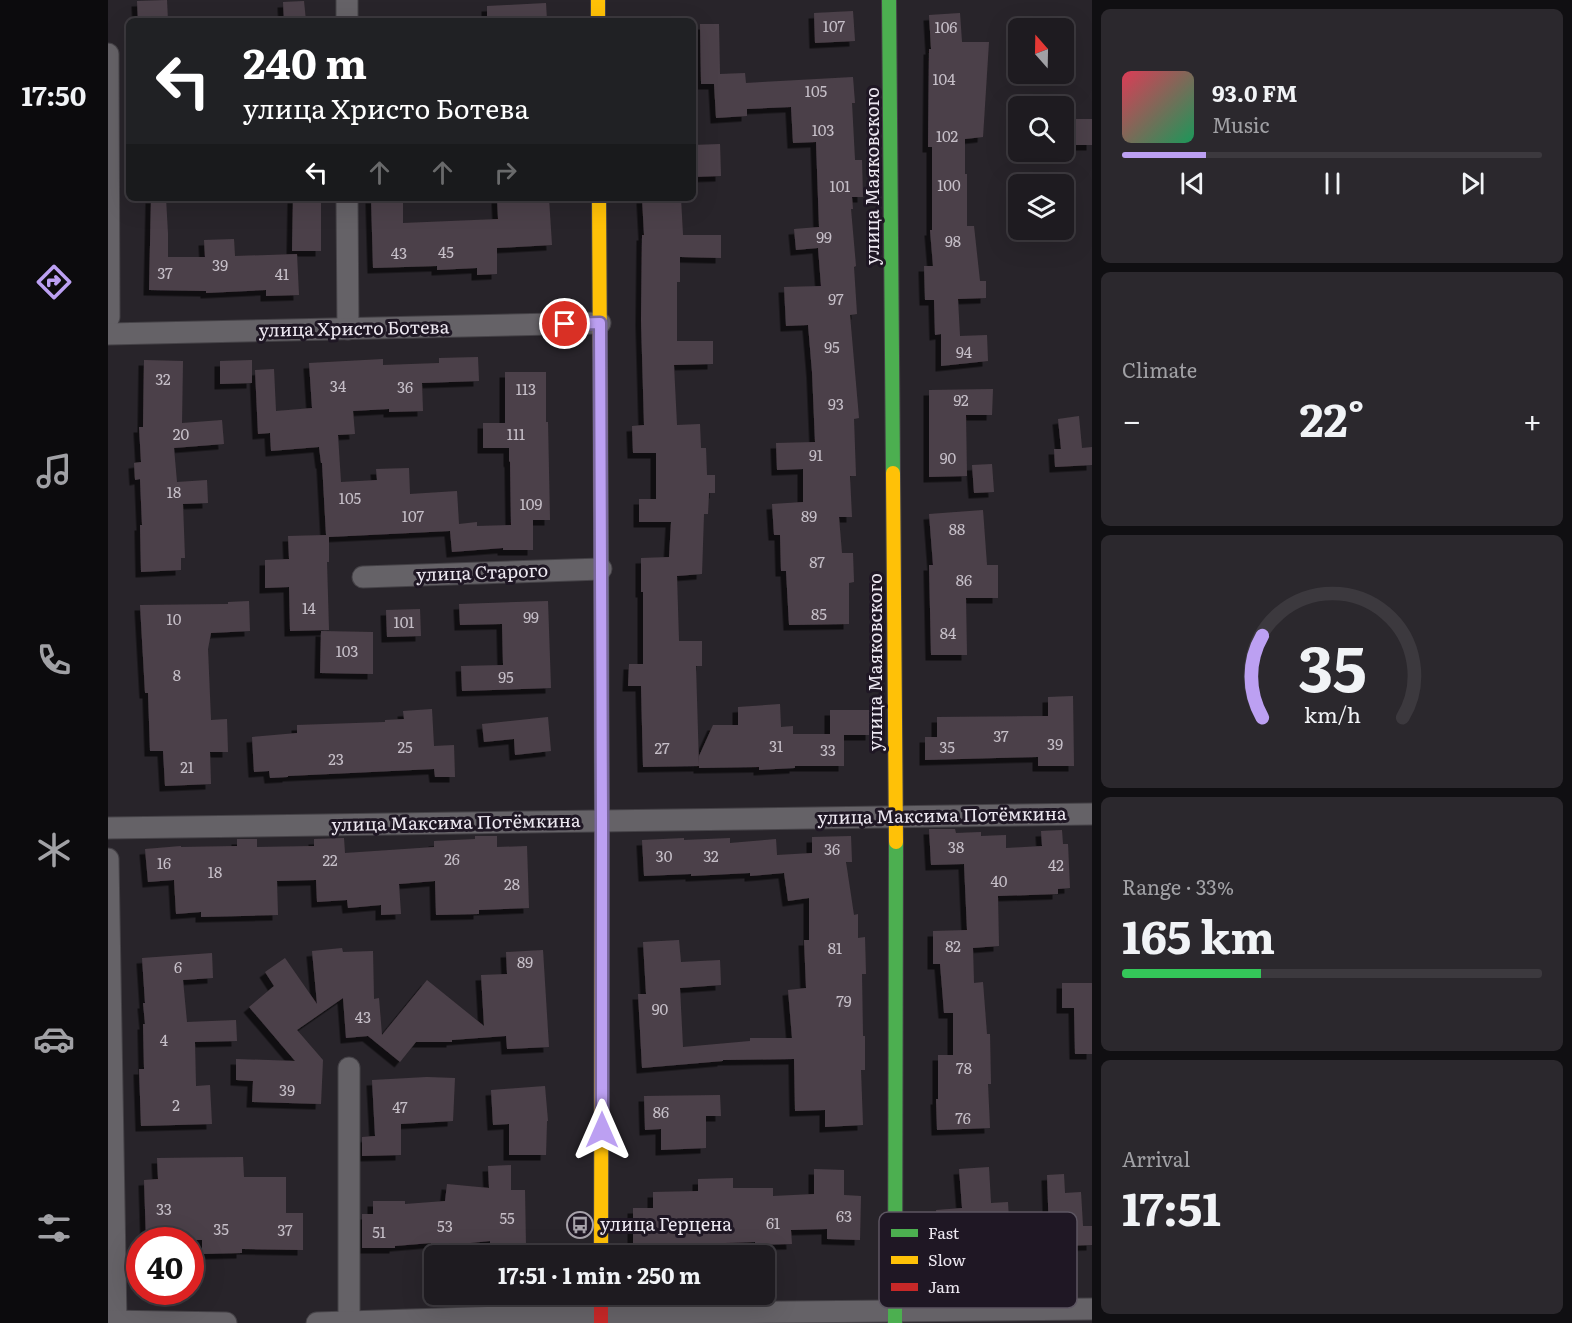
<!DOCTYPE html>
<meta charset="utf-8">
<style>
body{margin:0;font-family:Literata,serif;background:#2b282d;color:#f1f3f6;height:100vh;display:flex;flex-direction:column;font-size:22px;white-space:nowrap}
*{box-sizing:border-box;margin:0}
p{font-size:20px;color:#a1a1a5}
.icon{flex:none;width:33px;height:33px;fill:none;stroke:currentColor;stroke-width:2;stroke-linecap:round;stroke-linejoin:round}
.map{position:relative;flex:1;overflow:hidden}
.panel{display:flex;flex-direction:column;gap:9px;padding:9px;background:#100f12;width:480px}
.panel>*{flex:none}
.banner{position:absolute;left:18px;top:18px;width:570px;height:183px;border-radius:9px;box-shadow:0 6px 24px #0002,0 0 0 2px #3c393e;background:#202124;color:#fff;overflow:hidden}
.needle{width:39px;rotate:340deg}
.buttons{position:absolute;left:900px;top:18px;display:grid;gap:12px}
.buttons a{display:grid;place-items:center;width:66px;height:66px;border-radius:9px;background:#1e1b20;box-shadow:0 6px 24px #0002,0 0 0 2px #3c393e;font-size:30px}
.speed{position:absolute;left:18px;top:1227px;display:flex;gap:12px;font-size:30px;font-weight:700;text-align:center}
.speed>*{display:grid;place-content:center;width:78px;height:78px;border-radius:50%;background:#1e1b20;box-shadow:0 6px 24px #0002,0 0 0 2px #3c393e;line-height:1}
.speed .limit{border:9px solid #d22;background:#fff;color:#111}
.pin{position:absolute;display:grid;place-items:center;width:51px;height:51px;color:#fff;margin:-26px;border:3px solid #fff;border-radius:50%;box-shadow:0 2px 6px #0007}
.me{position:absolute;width:66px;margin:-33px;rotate:0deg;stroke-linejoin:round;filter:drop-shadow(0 0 4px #0008)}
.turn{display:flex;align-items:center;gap:21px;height:126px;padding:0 18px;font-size:27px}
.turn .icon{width:78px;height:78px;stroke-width:2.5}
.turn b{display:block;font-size:42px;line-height:51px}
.lanes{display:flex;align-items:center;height:57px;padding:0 18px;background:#0003;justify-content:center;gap:30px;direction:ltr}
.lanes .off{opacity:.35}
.big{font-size:45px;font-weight:700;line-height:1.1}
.panel .widget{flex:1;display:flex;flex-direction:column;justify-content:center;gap:9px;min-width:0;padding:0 21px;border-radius:9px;background:#2b282d}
.panel .dial{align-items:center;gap:0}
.dial svg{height:156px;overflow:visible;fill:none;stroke:#3c393e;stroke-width:7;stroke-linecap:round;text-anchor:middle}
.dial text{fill:#f1f3f6;stroke:none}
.song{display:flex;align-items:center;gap:18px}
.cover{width:72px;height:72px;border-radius:9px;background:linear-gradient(135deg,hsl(350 70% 55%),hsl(150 70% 35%))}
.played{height:6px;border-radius:3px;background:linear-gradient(90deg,#bca0f2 20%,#3c393e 20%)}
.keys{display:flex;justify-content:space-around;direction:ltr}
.heat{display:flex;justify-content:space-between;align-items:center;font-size:33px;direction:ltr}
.charge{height:9px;border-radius:4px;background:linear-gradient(90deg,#34c759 33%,#3c393e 0)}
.trip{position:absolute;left:316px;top:1245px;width:351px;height:60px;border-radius:9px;background:#1e1b20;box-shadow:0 6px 24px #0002,0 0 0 2px #3c393e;font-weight:700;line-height:60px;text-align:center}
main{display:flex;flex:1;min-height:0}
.tabs{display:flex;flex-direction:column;width:108px;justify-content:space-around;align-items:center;background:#0c0b0d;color:#a1a1a5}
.tabs .icon{width:42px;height:42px}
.tabs .selected{color:#bca0f2}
.tabs b{font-size:27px;color:#f1f3f6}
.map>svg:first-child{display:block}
.building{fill:#4c4049;filter:url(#shadow)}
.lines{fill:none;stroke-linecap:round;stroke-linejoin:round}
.street-casing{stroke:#454247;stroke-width:23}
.fast-casing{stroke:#454247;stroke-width:16}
.slow-casing{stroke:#454247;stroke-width:16}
.jam-casing{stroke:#454247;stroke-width:16}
.street{stroke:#656267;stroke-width:21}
.fast{stroke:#4caf50;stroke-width:14}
.slow{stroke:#ffc107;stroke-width:14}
.jam{stroke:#c62828;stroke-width:14}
.route-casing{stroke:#7a689d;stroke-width:15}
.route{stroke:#bca0f2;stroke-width:10}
.labels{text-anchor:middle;stroke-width:6;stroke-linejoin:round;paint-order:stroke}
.number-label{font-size:15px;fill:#c5bec7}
.street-label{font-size:18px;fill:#ede8f1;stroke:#1f1724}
.poi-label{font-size:18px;fill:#ede8f1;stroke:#1f1724;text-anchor:start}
.key{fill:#1f1724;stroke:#5d5662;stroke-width:1.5}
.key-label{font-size:16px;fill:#ede8f1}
</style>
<main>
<nav class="tabs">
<b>17:50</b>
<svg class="icon selected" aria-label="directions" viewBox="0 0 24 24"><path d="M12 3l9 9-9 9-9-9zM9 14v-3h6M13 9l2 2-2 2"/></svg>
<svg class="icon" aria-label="music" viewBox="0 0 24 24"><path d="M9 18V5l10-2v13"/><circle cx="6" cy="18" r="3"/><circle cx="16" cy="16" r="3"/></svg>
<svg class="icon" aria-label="phone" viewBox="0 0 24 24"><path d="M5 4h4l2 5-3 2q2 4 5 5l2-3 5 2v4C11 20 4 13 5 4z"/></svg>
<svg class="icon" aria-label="climate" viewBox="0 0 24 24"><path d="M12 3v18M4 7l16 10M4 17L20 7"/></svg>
<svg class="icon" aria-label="car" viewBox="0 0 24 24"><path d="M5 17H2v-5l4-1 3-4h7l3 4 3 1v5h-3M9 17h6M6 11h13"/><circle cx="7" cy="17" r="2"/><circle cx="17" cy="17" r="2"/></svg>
<svg class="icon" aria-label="filters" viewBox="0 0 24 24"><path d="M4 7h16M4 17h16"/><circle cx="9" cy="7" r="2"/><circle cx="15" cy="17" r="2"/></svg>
</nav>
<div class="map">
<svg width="984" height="1323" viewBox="0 0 984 1323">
<defs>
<filter id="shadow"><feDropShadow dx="-5.5" dy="5.5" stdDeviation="0" flood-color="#0009"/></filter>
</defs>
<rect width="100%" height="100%" fill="#28242a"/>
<!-- building -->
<g class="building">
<path d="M59 0 60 21H30L29 1Z"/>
<path d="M196 1 198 21H176L175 2Z"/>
<path d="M438 3 439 21H379V6Z"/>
<path d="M745 11 747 41 707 43 706 13Z"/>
<path d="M852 13 854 42H881L875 137 857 139V174H859V226H866L872 281H878V298L850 299 852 336 879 335 880 361 833 366V334L827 335 826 300H817L816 266H825L822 230H824V147H820L821 49H823L821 15Z"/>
<path d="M592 24H611L612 74 637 73 638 83 745 77 747 103H744L747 160H754L755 197H744L745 209H743L748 266 746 267 749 314 742 315 751 418 746 419 748 476H742L744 517H731L734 553H745L746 582 741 583V624L681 625 678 571H673L672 535H666L664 504 695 502V469L669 470 668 443 707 442 704 372 700 325 678 326 676 287 713 286 710 248 688 250 686 229 711 227 708 142 685 143 683 107 639 109V116L608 118 606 84H593Z"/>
<path d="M963 119H984V145H964Z"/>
<path d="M612 144 613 176 585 177V145Z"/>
<path d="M43 198H58L60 234V257H97L96 240 126 239 127 256 189 254 191 295 158 296V290L98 293V291L41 290Z"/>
<path d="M185 198H213V251H184Z"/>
<path d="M263 198H295V223L390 219 389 198H441L444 245 389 248V274L369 275V268L329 270V266L265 268Z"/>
<path d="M534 198H573L575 235H613V258L572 257V282H569V341H605V364L566 365 569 425 592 424 593 448H598L599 475H607V493H601L600 514H596L594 574 569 576 571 641H594V666H588L591 766 535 767 533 686H520L521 664H535V592H533V558L561 557 563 522H531V499H548V453H525L524 426 536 425 533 320 534 235H536Z"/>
<path d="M370 357 371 381 314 383 315 411 281 412V409L245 411 247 434 230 435 233 482 269 480 268 469 301 468 302 494 349 491 351 524 369 522V526L403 525 402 461 401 462V448H375V423H397V372H438V422H440L442 520H425V550H395V548L344 552 342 531 221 537V562H219L221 630 182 631 181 587 157 588V560L181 559 180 536 218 535 214 463H213L211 447 163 451 162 433 150 434 147 370 166 369 168 411 204 408 201 363 275 359V365L331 363V358Z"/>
<path d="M36 360 75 361 74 423 114 420 116 444 66 448 69 482 99 480 100 503 75 504 77 558H73V570L33 572 32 525H34L32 479 27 480 26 463 33 462 31 427H35Z"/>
<path d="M144 360V383L112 384V361Z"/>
<path d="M885 389 884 415H858L859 476 821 477V390Z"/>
<path d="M971 416 974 448 984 447V465L947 467 946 449H953L950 419Z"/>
<path d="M884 464 886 492 866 493 864 465Z"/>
<path d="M875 510 879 565H890V598H858L859 655H823L821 565H825L821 514Z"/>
<path d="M141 601 142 631 103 633 100 649 103 720 119 719 120 752H102L103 784 57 786 55 751H42L40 693H37L32 605 120 604V602Z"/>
<path d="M440 601 443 688 354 691 353 666 395 665 394 624 352 625 351 604Z"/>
<path d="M312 609 313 636 279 637 278 610Z"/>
<path d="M213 631 265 632V674L212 673Z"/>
<path d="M965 696 966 766H930V757L817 760V737H829V717L940 716V697Z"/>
<path d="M672 704 673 727 685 726V734H722V710H763V735H736V766H687V768L651 770V767L591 768V756L605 725H630V707Z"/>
<path d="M324 709 326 746 346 745 347 777H327L326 769 180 776V777L162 778 161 771 146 772 144 737 189 733V725L277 722V720L296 719 295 711Z"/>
<path d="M440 717 443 751 407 755 406 739 376 742 374 724Z"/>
<path d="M821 829H847L848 833 873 832V836L898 835V848L934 846 933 831 954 830 955 844H960L962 888 950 889V894L890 896 891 946 865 948 866 983 875 982 879 1034H882L883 1084H880L882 1128 829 1130 828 1099H830V1055H845V1013H836L832 964H825V931L859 930 856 864 823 865Z"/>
<path d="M367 836H389V847L419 846 421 908 371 910V914L328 915 327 881 291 884 293 914 273 915V905L240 908 239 900 209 902 208 880 169 881 170 915 93 917V912L68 914 66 880 40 882 37 849 73 846V847L129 846V839H149V847L206 846V839L236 838 237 853 326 847V841L367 839Z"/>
<path d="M743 836 744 862H738L746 915 750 914V938L757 937 758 974H754L755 1036H757V1070H753L755 1125 717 1127V1110L687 1111 686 1059 615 1060V1061L534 1068 530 994H538L535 942 571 940 573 962 612 960 613 985 572 988 575 1047 642 1041V1038H684L680 990 698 988 696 940H701V898L680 901 676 873 642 876V873L583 876V874L536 876 534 840 576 838V840L622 838V843L668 839 669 855 704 853V837Z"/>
<path d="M234 948 235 952 265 951 266 999 271 998 274 1035 319 980 376 1026 373 975 399 974 398 952 435 950 441 1047 399 1049 398 1036 344 1040V1042H308L292 1062 260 1036 238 1038 235 998 189 1030 215 1060 213 1104 144 1102 145 1081 128 1080V1059L187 1061 141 1007 166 986 157 972 177 958 209 1004 204 951Z"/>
<path d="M104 953 105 978 75 980 79 1022 128 1020 129 1041 87 1042 88 1086 102 1085 104 1124 33 1126 31 1069H36L35 1024H37L35 1003H37L34 958Z"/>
<path d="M954 983H984V1054H967L966 1008H954Z"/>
<path d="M319 1077 347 1078 345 1121 293 1124V1155L254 1156V1137L267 1136 264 1080Z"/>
<path d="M437 1086 440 1121H439L438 1155H401V1124L385 1125 383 1090Z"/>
<path d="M612 1095 613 1116H598V1148L553 1150V1129L537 1130 536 1096Z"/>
<path d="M135 1157 136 1177H178V1213H195V1250L134 1249V1253L94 1254V1240H38L36 1180 50 1179 49 1158Z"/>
<path d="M403 1165V1190H417L418 1247H382V1241L323 1247V1243L287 1246V1248H254V1214H265V1201H297V1204L337 1201 339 1184 381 1188 380 1166Z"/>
<path d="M881 1167 883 1203 900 1202 902 1239 831 1244 828 1210 854 1208 851 1169Z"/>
<path d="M706 1169 736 1170V1195L753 1196 752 1240 719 1239V1229L683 1230 684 1244 647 1245V1242L525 1246V1208H545V1192L590 1191V1179L625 1178V1188H665V1196L706 1194Z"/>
<path d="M956 1174 957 1193 973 1192 975 1226H984V1245L952 1246V1233L941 1234 939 1175Z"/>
</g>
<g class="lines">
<defs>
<g id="street">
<path d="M239 0V21"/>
<path d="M0 54 1 317 0 319"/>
<path d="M239 198 240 329"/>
<path d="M0 334 492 323"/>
<path d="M255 577 493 569"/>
<path d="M0 828 984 814"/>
<path d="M0 859 8 1321"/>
<path d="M0 1321 118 1323"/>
<path d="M241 1321V1068"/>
<path d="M209 1323 492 1314 984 1309"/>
</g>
<g id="fast">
<path d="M781 0 785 473"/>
<path d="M493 522 494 820"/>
<path d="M787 1323 788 842"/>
</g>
<g id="slow">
<path d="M490 0V21"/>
<path d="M491 198 493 522"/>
<path d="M785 473 788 842"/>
<path d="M493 1256 494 820"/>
</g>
<path id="jam" d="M493 1294V1323"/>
</defs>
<!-- street casing -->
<use href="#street" class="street-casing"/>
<!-- fast casing -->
<use href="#fast" class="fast-casing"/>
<!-- slow casing -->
<use href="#slow" class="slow-casing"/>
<!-- jam casing -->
<use href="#jam" class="jam-casing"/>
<!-- street -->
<use href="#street" class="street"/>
<!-- fast -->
<use href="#fast" class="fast"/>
<!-- slow -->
<use href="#slow" class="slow"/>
<!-- jam -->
<use href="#jam" class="jam"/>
</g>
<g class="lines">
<defs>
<path id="route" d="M457 324 492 323 494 821V1130"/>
</defs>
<!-- route casing -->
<use href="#route" class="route-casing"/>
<!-- route -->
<use href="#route" class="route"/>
</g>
<!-- icons -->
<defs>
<symbol id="bus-ring" viewBox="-11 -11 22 22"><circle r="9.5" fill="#1f1724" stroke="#a8a3ab" stroke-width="1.5"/><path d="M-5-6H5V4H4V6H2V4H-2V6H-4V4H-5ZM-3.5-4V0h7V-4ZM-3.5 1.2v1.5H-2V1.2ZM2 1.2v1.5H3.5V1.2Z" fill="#a8a3ab"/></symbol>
</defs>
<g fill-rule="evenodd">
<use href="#bus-ring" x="457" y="1210" width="30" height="30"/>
</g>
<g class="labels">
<!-- number labels -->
<g class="number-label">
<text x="726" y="32">107</text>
<text x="838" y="33">106</text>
<text x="836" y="85">104</text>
<text x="708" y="97">105</text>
<text x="715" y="136">103</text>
<text x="839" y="142">102</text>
<text x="841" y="191">100</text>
<text x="732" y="192">101</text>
<text x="716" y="243">99</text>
<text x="845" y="247">98</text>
<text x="338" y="258">45</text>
<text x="291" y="259">43</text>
<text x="112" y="271">39</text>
<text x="57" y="279">37</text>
<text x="174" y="280">41</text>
<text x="728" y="305">97</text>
<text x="724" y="353">95</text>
<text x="856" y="358">94</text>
<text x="55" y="385">32</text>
<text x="230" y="392">34</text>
<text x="297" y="393">36</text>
<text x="418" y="395">113</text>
<text x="853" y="406">92</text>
<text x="728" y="410">93</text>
<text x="73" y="440">20</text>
<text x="408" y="440">111</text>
<text x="708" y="461">91</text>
<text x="840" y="464">90</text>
<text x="66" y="498">18</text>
<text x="242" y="504">105</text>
<text x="423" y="510">109</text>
<text x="305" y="522">107</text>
<text x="701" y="522">89</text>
<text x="849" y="535">88</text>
<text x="709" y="568">87</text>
<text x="856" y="586">86</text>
<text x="201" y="614">14</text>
<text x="711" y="620">85</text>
<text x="423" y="623">99</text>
<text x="66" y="625">10</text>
<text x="296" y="628">101</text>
<text x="840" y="639">84</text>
<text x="239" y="657">103</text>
<text x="69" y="681">8</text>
<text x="398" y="683">95</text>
<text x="893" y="742">37</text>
<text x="947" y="750">39</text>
<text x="668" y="752">31</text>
<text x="297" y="753">25</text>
<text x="839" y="753">35</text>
<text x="554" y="754">27</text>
<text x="720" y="756">33</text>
<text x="228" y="765">23</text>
<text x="79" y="773">21</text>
<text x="848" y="853">38</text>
<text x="724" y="855">36</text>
<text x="556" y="862">30</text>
<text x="603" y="862">32</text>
<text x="344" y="865">26</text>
<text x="222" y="866">22</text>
<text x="56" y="869">16</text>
<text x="948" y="871">42</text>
<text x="107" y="878">18</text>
<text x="891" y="887">40</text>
<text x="404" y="890">28</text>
<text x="845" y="952">82</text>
<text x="727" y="954">81</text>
<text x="417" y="968">89</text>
<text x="70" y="973">6</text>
<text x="736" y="1007">79</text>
<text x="552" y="1015">90</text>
<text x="255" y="1023">43</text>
<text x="56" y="1046">4</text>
<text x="856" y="1074">78</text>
<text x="179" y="1096">39</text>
<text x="68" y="1111">2</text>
<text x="292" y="1113">47</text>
<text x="553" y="1118">86</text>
<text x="855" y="1124">76</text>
<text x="56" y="1215">33</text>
<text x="736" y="1222">63</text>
<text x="399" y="1224">55</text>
<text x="665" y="1229">61</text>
<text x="337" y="1232">53</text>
<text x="113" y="1235">35</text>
<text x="177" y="1236">37</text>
<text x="271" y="1238">51</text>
</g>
<!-- street labels -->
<g class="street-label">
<text transform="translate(765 176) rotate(-90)" y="6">улица Маяковского</text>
<text transform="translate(246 329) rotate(-1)" y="6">улица Христо Ботева</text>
<text transform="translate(374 573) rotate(-2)" y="6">улица Старого</text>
<text transform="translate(768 662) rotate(-90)" y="6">улица Маяковского</text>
<text transform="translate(834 816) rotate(-1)" y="6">улица Максима Потёмкина</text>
<text transform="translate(348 823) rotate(-1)" y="6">улица Максима Потёмкина</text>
</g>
<!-- poi labels -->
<g class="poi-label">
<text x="492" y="1231">улица Герцена</text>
</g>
</g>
<!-- legend -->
<rect x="771" y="1212" width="198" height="96" rx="9" class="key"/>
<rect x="783" y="1229" width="27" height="8" fill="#4caf50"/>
<rect x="783" y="1256" width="27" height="8" fill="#ffc107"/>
<rect x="783" y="1283" width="27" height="8" fill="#c62828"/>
<g class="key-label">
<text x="820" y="1239">Fast</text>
<text x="820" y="1266">Slow</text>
<text x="820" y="1293">Jam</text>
</g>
</svg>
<div class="buttons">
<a><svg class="needle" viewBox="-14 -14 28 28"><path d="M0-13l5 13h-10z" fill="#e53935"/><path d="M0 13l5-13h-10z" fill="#a1a1a5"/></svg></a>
<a><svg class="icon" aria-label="search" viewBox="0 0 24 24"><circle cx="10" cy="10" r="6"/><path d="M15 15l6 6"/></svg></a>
<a><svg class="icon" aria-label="layers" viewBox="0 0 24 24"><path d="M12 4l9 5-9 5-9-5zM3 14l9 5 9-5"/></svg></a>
</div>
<div class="speed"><div class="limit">40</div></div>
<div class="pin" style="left:457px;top:324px;background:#d93025"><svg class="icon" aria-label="arrive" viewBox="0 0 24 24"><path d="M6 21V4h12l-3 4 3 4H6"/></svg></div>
<svg class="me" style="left:494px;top:1130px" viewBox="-20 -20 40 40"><path d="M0-17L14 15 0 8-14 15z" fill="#bca0f2" stroke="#fff" stroke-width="4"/></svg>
<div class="trip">17:51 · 1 min · 250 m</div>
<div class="banner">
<div class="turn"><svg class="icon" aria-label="left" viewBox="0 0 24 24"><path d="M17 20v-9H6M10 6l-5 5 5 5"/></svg><div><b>240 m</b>улица Христо Ботева</div></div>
<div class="lanes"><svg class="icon" aria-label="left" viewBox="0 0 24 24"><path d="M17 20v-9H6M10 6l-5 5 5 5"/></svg><svg class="icon off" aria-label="ahead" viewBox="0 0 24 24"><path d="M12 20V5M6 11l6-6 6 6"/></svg><svg class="icon off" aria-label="ahead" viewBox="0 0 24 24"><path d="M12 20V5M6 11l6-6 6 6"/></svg><svg class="icon off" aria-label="right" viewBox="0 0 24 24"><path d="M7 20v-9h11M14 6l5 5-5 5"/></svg></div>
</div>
</div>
<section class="panel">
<div class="widget">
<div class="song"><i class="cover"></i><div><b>93.0 FM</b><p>Music</p></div></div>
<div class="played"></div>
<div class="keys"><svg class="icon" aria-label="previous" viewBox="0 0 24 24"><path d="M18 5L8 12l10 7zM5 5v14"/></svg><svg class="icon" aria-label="pause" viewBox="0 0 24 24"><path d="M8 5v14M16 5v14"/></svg><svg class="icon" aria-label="next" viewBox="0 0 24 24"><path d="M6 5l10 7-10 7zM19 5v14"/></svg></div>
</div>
<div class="widget"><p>Climate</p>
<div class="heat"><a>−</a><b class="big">22°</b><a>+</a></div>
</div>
<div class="widget dial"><svg viewBox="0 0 100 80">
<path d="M14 69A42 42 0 1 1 86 69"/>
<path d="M14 69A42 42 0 0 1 14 27" stroke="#bca0f2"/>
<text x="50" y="56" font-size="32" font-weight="700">35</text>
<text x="50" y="72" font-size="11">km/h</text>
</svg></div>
<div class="widget"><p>Range · 33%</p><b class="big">165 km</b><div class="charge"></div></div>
<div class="widget"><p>Arrival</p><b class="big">17:51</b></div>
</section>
</main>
